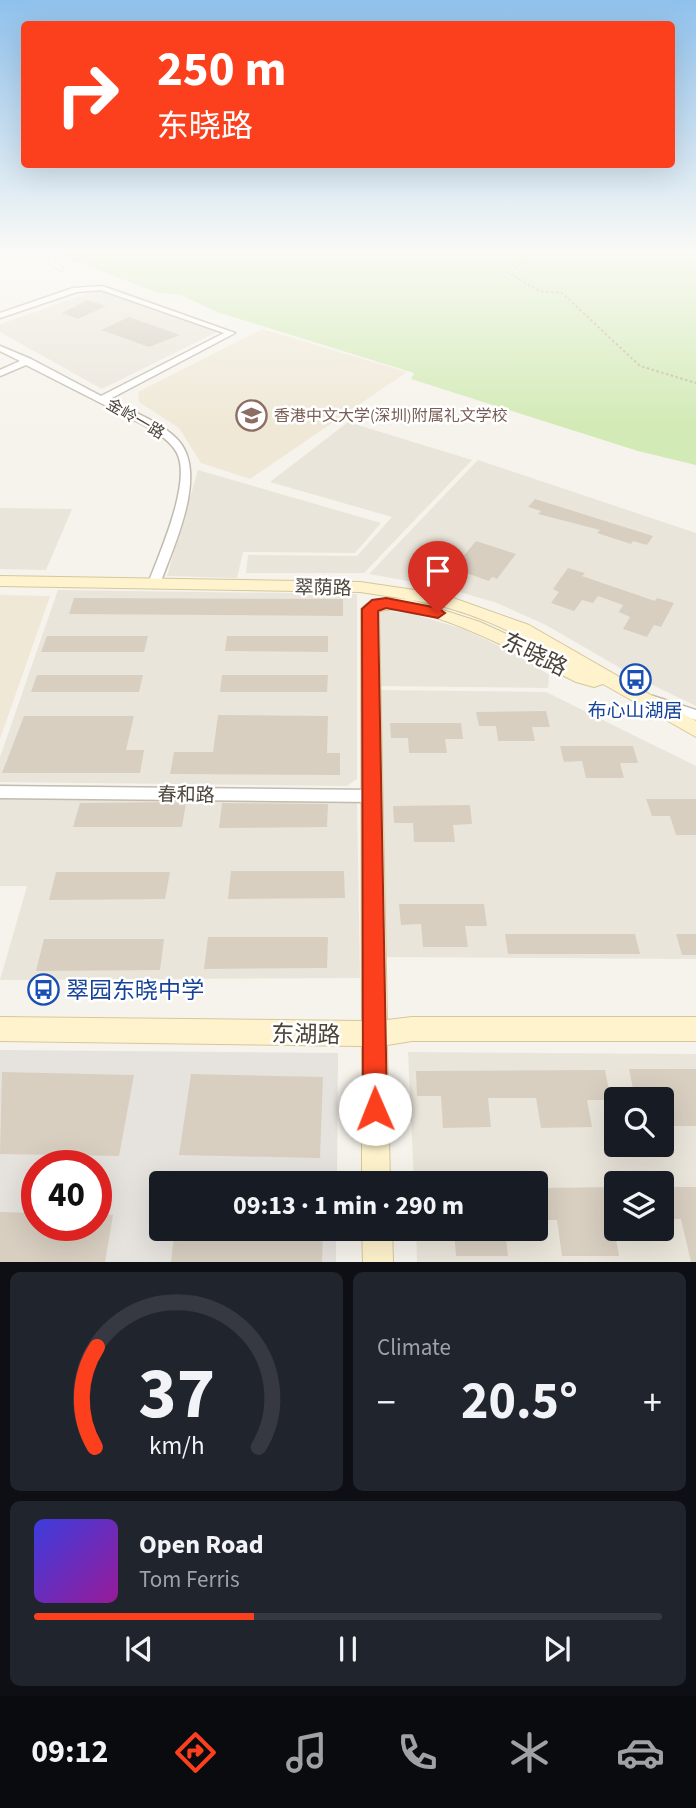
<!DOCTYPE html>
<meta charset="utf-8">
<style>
body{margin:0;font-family:"Source Sans 3","Noto Sans SC",sans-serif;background:#20242c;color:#f1f3f6;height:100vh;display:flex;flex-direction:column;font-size:26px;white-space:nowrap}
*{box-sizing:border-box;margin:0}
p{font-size:23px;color:#9ea1a6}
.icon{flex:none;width:38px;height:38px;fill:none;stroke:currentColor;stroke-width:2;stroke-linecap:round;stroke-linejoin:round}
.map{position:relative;height:1262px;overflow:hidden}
.side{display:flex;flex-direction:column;gap:10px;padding:10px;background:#0d0f14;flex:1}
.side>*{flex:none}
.banner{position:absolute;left:21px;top:21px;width:654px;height:147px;border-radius:7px;box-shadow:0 7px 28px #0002;background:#fc3f1d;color:#fff;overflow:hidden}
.tools{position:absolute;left:604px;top:1087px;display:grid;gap:14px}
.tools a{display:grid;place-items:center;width:70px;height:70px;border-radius:7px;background:#171b24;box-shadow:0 7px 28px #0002;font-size:35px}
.speed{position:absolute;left:21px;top:1150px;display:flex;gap:14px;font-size:35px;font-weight:700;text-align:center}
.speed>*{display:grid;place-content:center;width:91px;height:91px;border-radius:50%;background:#171b24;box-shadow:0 7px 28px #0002;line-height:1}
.speed .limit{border:10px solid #d22;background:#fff;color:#111}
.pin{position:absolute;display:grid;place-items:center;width:60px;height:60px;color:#fff;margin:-72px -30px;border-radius:50% 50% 50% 0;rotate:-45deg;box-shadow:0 0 7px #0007}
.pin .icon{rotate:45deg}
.me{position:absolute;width:77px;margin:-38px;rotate:359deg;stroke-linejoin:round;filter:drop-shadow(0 0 5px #0008)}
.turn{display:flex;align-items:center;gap:24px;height:147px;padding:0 21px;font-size:32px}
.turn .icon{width:91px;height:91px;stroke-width:2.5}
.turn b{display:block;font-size:49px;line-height:60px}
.big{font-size:52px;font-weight:700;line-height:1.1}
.side .card{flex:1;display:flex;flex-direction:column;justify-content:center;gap:10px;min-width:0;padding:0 24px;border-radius:10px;background:#20242c}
.side .dial{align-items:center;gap:0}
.dial svg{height:182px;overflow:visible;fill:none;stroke:#363941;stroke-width:7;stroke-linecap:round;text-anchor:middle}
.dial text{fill:#f1f3f6;stroke:none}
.song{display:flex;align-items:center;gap:21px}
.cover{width:84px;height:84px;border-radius:10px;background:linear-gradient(135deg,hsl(240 70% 55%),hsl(300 70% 35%))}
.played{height:7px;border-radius:4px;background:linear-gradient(90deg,#fc3f1d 35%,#363941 35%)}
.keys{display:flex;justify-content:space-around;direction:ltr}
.heat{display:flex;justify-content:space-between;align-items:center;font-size:38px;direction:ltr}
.side .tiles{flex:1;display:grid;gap:10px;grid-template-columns:1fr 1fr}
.card:last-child{grid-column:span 2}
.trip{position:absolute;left:149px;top:1171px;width:399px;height:70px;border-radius:7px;background:#171b24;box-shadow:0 7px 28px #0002;font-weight:700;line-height:70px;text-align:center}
.dock{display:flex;height:112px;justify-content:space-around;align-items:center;background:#090b0e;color:#9ea1a6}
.dock .icon{width:49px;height:49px}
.dock .current{color:#fc3f1d}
.dock b{font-size:32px;color:#f1f3f6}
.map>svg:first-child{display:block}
.residential{fill:#eae5da;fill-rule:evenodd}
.industrial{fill:#e6e2dd;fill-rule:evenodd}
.education{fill:#efe8d6}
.green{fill:#d2eab5}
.building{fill:#d8cfc1}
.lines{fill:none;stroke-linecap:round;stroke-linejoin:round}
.lane-casing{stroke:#c2bbae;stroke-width:5}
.street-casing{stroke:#c2bbae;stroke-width:3}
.secondary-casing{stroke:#d6c79b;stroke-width:2}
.path{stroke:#c4b79f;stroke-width:2;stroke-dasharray:2.5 2.5;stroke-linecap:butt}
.lane{stroke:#fff;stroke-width:3.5}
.street{fill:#fff;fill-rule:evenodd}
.secondary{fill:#fff3cd;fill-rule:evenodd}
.route{fill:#fc3f1d;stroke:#a42913;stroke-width:2}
.labels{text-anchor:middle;stroke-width:5;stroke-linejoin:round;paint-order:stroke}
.far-education-label{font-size:16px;fill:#785e54;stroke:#fff;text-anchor:start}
.far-street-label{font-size:16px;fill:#4b4439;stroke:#fff}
.street-label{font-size:19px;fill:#4b4439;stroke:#fff}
.transit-label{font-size:19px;fill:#164399;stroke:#fff}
.near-street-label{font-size:23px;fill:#4b4439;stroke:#fff}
.near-transit-label{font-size:23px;fill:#164399;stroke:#fff;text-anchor:start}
</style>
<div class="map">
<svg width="696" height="1262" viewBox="0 0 696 1262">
<rect width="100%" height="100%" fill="#f6f3ec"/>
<!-- residential -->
<g class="residential">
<path d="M110 286 225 328 102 389 0 332V324Z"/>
<path d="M348 422 472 460 364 573H246L248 555 357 556 392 517 270 482Z"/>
<path d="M478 460 696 533V706L634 676 546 625 497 603 446 588 369 574Z"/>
<path d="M198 470 381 523 355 553 243 552 237 578 167 576Z"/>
<path d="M0 508 72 509 46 570 0 569Z"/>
<path d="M58 590 357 594V779L347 786 0 782V757Z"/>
<path d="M378 610 413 614 466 630 522 657 549 675 548 688 380 686Z"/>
<path d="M379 690 546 692 696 766V959L385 957Z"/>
<path d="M0 798 357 800 360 978 0 980 27 886H0Z"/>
<path d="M408 1052 696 1054V1262H417L416 1229 536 1228V1183H414ZM616 1099H662V1144H616ZM616 1183H662V1228H616Z"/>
</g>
<!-- industrial -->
<path class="industrial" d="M0 1050 338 1053 337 1183H161V1228L336 1229V1262H0ZM37 1166H96V1225H37Z"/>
<!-- education -->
<g class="education">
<path d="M262 329 407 372 250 479 201 463 179 428 139 402 138 392Z"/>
<path d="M0 595 50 596 0 739Z"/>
</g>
<!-- green -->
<path class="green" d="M61 251H696V465L638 451 411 379 414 373 217 312 181 295 155 292 65 257Z"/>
<!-- building -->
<g class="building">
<path d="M87 300 106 306 78 319 62 313Z"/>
<path d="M129 317 180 335 149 347 101 330Z"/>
<path d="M535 499 653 536 647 545 633 541 631 544 597 533 600 530 538 514 541 511 528 507Z"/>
<path d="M476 541 516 554 497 579 492 577 489 581 458 570 461 566 456 565Z"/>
<path d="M568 568 585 573 582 576 655 601 657 598 674 603 661 627 654 625 647 637 623 629 630 617 619 612 623 605 598 596 593 603 582 600 574 611 551 603 559 592 553 589Z"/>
<path d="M74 598 343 599V616L69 614Z"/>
<path d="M47 636H148L144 652H41Z"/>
<path d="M227 636H328V652L225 651Z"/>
<path d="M37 675H143L139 692H31Z"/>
<path d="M222 675H328L327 692H220Z"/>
<path d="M546 711 550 727H532L535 741H498L496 726H479L476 712Z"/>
<path d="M218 715 328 716 327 753H340V775L170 774 174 752H213Z"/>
<path d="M24 716H134L126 750H144L140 773H2Z"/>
<path d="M390 723H461L463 739H445L447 753H409L408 738H391Z"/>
<path d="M560 746H633L638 763H620L624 778H586L582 761 564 762Z"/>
<path d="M646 799H696V835H676L670 816H652Z"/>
<path d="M80 803 173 802 186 803 182 827H73Z"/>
<path d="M222 803 328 804 327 827 219 828Z"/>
<path d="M470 805 472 824 453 825 455 842H414L413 823H394L393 806Z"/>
<path d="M231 871H344L345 898 228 899Z"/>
<path d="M56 872H170L165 899 49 900Z"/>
<path d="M399 904H484L487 926H465L468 947H423L421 924 401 925Z"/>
<path d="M505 934H635L640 954H508Z"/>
<path d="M676 934H696V955H682Z"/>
<path d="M208 937H328L327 968 204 969Z"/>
<path d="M44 939H164L160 970 36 971Z"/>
<path d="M629 1069H696V1126H665L662 1099H659L657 1094H634Z"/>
<path d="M605 1070 611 1100H587L592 1127 541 1128 536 1098H488L491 1127 443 1128 441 1096H417L416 1071Z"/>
<path d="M2 1072 134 1075 119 1156 0 1154Z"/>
<path d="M191 1074 323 1077 320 1158 179 1155Z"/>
<path d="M616 1187V1223H613L619 1256H562L557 1220H536V1188Z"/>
<path d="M662 1187H696V1262H691L681 1219H662Z"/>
<path d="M0 1212 37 1213V1225H96V1214L113 1215 105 1262H0Z"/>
<path d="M175 1228H323L322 1262H171Z"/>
<path d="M454 1228H505L508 1256H456Z"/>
</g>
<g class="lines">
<defs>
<path id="lane" d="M48 251 52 263 61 269"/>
<g id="street">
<path d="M102 286 235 333 108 400C131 411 160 421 178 440 209 474 173 547 160 584L154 588 148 584C159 554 192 482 177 453 170 440 156 432 144 425L26 365 0 376V370L20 361 0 351V346L31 359 101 396 224 333 101 290 77 292 0 318V313L73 288Z"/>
<path d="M653 696 696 710V720L648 704 646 701 648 698Z"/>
<path d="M0 786 372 790 377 792 379 796 377 800 372 802 0 798Z"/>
</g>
<g id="secondary">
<path d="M0 576 360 582 442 594 529 625 696 721V737L603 684 594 687 576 682C537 663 418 596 379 612L387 1020 412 1017H696V1041H412L387 1045 390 1183H362V1046L0 1041V1017L362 1021 361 609C373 596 391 598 407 599L360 592 0 586ZM412 600C465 608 513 631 559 658L480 622Z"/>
<path d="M362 1228H392L393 1262H363Z"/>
</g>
</defs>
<!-- lane casing -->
<use href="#lane" class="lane-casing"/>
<!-- street casing -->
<use href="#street" class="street-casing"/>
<!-- secondary casing -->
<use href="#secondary" class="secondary-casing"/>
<!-- path -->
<path class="path" d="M527 251 522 264 507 272 540 291 562 293 640 366 696 383"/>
<!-- lane -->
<use href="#lane" class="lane"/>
<!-- street -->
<use href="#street" class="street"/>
<!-- secondary -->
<use href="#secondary" class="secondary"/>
</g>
<!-- sky -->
<linearGradient id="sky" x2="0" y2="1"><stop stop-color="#8fc1ec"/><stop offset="0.59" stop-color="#fbfaf6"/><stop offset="1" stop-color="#fbfaf6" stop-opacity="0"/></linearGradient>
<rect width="696" height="428" fill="url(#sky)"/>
<!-- route -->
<path class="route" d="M386 598 438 608 445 613 438 618 386 608 378 611 387 1109 384 1118 375 1121 366 1118 363 1109 362 609 372 600Z"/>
<!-- icons -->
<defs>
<symbol id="school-ring" viewBox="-11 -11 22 22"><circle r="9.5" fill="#fff" stroke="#8d6e63" stroke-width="1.5"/><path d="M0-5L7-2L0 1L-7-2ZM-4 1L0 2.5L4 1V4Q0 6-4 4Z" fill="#8d6e63"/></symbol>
<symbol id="bus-ring" viewBox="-11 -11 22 22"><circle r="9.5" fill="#fff" stroke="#1a4fb4" stroke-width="1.5"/><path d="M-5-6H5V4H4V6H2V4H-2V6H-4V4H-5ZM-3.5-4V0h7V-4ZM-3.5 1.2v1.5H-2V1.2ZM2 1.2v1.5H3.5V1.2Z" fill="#1a4fb4"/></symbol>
</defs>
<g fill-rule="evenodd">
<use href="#school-ring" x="234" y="398" width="35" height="35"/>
<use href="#bus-ring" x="618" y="662" width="35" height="35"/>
<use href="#bus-ring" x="26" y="972" width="35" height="35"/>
</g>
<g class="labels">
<!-- far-education labels -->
<g class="far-education-label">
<text x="274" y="421">香港中文大学(深圳)附属礼文学校</text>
</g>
<!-- far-street labels -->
<g class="far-street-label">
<text transform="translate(136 418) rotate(30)" y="6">金岭一路</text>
</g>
<!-- street labels -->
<g class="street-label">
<text transform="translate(323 587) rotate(1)" y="7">翠荫路</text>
<text transform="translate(186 794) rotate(1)" y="7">春和路</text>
</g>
<!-- transit labels -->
<g class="transit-label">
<text x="635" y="717">布心山湖居</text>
</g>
<!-- near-street labels -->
<g class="near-street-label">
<text transform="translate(535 654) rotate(26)" y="8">东晓路</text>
<text transform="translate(306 1034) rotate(1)" y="8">东湖路</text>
</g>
<!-- near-transit labels -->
<g class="near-transit-label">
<text x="66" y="998">翠园东晓中学</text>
</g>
</g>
</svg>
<div class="tools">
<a><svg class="icon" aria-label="search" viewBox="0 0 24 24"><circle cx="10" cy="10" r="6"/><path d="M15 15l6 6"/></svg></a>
<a><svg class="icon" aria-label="layers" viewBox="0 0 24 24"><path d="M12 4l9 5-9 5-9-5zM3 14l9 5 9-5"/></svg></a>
</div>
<div class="speed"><div class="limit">40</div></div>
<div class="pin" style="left:438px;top:613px;background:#d93025"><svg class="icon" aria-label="arrive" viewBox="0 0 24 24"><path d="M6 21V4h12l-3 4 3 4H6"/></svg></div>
<svg class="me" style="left:375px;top:1109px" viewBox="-20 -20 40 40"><circle r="19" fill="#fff"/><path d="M0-13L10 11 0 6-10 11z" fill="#fc3f1d"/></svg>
<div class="trip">09:13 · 1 min · 290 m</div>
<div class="banner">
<div class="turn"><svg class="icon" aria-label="right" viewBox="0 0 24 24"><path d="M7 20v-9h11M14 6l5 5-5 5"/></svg><div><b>250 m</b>东晓路</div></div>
</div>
</div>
<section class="side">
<div class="tiles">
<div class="card dial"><svg viewBox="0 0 100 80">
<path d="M14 69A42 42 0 1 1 86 69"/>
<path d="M14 69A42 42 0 0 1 15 25" stroke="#fc3f1d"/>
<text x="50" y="56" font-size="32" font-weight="700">37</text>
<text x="50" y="72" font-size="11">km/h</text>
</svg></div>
<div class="card"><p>Climate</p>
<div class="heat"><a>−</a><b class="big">20.5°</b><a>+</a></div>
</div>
<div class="card">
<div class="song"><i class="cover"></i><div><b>Open Road</b><p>Tom Ferris</p></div></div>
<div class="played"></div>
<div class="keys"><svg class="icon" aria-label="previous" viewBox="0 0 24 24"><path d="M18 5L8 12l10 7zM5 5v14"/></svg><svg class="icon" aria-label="pause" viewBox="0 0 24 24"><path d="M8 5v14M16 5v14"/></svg><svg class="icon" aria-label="next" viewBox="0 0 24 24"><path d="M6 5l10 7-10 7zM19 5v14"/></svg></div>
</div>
</div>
</section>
<nav class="dock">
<b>09:12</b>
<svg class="icon current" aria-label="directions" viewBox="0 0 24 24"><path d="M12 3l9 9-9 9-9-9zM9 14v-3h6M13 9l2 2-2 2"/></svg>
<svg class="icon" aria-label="music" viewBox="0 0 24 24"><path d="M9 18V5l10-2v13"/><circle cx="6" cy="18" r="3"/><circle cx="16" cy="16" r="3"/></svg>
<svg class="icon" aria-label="phone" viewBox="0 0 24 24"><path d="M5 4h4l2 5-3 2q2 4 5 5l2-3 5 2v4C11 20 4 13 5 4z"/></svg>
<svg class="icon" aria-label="climate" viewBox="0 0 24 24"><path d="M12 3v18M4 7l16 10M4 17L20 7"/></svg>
<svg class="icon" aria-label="car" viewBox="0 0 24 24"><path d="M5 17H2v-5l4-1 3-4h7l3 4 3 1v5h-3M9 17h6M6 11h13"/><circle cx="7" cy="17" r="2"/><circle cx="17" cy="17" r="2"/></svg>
</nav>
